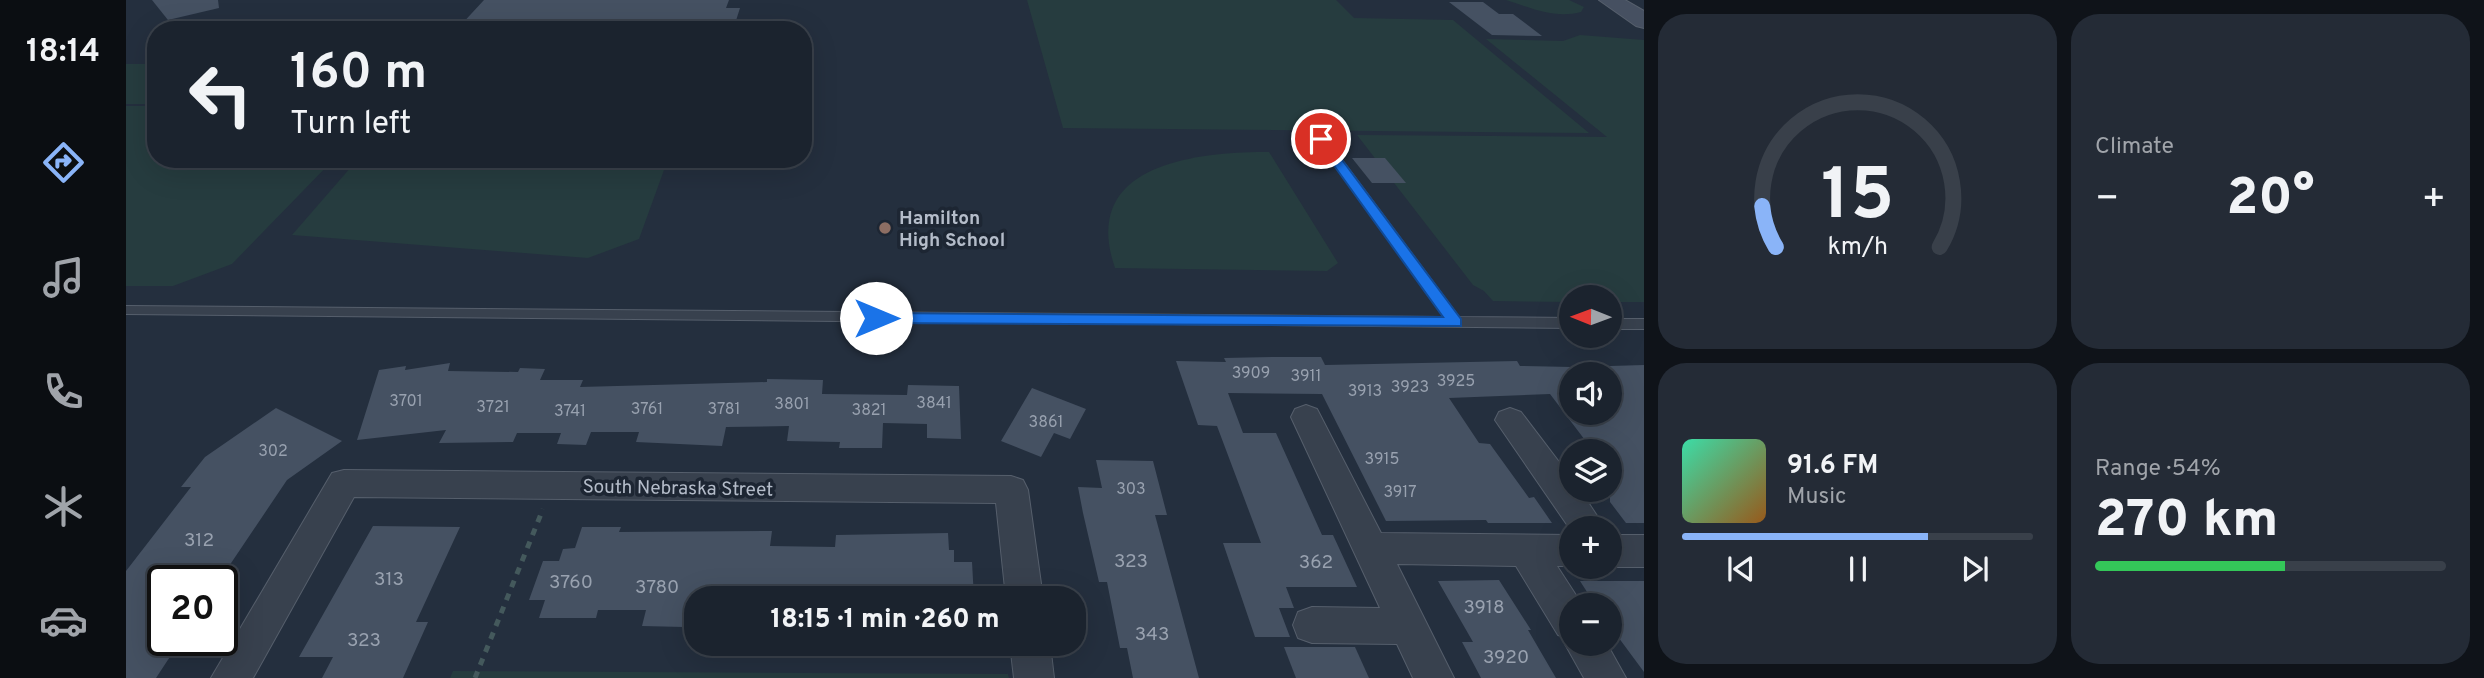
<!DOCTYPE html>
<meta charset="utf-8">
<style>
body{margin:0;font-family:Overpass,sans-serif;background:#242b36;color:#f1f3f6;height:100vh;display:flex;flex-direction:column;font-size:26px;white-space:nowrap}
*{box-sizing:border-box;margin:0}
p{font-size:23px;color:#a0a4aa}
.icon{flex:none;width:38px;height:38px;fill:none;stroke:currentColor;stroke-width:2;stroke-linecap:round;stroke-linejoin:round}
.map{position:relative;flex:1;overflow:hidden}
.drawer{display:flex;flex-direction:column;gap:14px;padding:14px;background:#0f1319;width:840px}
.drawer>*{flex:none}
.top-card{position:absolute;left:21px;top:21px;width:665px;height:147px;border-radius:28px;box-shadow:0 7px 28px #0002,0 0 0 2px #39404a;background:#1b232e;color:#f1f3f6;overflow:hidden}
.needle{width:46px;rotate:271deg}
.controls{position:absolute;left:1433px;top:285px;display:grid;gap:14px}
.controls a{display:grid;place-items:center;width:63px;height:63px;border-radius:50%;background:#1b232e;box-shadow:0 7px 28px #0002,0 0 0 2px #39404a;font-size:35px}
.speed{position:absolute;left:21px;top:565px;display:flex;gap:14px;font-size:35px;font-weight:700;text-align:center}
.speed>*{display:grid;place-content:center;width:91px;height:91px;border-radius:50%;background:#1b232e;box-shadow:0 7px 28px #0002,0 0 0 2px #39404a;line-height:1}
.speed .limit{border:4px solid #111;border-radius:10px;background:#fff;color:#111}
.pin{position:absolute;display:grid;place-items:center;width:60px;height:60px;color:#fff;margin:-30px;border:4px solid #fff;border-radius:50%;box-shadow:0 2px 7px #0007}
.me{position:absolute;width:77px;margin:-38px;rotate:90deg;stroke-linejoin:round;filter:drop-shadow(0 0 5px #0008)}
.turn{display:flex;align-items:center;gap:24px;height:147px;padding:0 28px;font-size:32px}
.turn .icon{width:91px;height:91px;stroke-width:2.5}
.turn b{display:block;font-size:49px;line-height:60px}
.big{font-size:52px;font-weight:800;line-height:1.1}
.drawer .widget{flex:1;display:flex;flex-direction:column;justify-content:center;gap:10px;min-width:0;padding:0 24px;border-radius:28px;background:#242b36}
.drawer .dial{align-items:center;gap:0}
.dial svg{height:182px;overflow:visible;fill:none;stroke:#39404a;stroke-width:7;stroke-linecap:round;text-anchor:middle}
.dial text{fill:#f1f3f6;stroke:none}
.song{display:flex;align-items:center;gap:21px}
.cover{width:84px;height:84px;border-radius:10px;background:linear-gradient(135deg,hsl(160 70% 55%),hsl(30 70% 35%))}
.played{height:7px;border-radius:4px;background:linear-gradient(90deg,#8ab4f8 70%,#39404a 70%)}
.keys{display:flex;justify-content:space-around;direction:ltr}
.heat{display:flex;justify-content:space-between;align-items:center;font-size:38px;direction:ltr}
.charge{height:10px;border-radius:5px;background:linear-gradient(90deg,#34c759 54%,#39404a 0)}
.drawer .tiles{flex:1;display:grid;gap:14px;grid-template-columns:repeat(2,1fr)}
.trip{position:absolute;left:558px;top:586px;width:402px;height:70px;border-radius:28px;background:#1b232e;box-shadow:0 7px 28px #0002,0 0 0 2px #39404a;font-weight:800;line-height:70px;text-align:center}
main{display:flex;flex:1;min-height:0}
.menu{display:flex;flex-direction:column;width:126px;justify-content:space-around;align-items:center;background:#0b0e12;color:#a0a4aa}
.menu .icon{width:49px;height:49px}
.menu .active{color:#8ab4f8}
.menu b{font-size:32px;color:#f1f3f6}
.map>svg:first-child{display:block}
.green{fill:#263c3f}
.building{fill:#455162}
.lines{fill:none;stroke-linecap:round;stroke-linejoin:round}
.service-casing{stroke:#565f6c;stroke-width:2}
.minor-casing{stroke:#565f6c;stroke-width:2}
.secondary-casing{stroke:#565f6c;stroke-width:2}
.path{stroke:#44595c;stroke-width:5;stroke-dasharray:7 7;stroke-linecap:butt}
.service{fill:#38414e;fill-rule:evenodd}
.minor{fill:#38414e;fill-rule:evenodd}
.secondary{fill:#465061;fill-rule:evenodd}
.route{fill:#1a73e8;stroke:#114b97;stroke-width:2}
.education-dot{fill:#8d6e63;stroke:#1d2633;stroke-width:2.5}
.labels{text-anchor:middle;stroke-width:7;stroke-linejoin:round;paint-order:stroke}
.number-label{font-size:16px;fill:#98a1af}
.poi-label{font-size:19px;font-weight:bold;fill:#b4bcc9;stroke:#1d2633;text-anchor:start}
.street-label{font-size:19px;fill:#b4bcc9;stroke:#1d2633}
.near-number-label{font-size:19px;fill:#98a1af}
</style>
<main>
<nav class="menu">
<b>18:14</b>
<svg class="icon active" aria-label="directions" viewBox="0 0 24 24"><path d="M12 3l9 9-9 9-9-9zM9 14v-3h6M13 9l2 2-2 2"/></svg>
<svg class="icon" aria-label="music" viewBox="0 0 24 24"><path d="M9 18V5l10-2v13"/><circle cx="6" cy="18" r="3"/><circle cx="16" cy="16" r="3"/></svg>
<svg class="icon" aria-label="phone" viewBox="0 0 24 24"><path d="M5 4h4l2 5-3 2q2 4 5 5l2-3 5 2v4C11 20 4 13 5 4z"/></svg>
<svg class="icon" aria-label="climate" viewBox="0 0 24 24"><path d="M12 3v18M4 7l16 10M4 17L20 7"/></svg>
<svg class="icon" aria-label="car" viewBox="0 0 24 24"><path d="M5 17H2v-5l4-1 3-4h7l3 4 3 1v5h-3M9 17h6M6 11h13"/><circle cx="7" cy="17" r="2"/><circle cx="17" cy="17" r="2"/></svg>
</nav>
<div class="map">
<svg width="1518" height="678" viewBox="0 0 1518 678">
<rect width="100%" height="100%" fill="#242f3e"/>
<!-- green -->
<g class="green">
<path d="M901 0H1210L1228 18 1327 20 1463 133 937 128Z"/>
<path d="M1380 0H1443L1458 7 1455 12C1429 19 1405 8 1380 0Z"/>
<path d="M1454 35 1518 40V302H1484V298H1446L1445 302 1367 301 1358 291 1347 285 1231 135 1481 137 1360 39 1437 41Z"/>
<rect x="0" y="64" width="30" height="40"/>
<path d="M0 106H30V159H208L106 264 47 286H0Z"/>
<path d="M1143 152 1212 263 1201 271 989 268C953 164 1069 152 1143 152Z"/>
<path d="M232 159H542L513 239 462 258 166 235Z"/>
<path d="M327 671 882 674 883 678H324Z"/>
</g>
<!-- building -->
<g class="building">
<path d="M26 0H92L93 8 42 20Z"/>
<path d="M358 0H603L600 8H614L607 30 333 27Z"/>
<path d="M1323 2H1357L1373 14H1387L1416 36 1366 35Z"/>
<path d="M1226 158H1259L1280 183H1246Z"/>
<path d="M1148 357H1195L1199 365 1391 361 1394 366 1446 367V413H1484V366L1518 365V523H1500L1484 502V452H1468L1424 394 1323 398 1353 443 1364 444 1403 498 1408 497 1426 523H1362L1360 520 1260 521 1196 394 1102 393 1117 433H1150L1196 535H1207L1231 587H1160L1168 608H1153L1164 637H1129L1097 543H1135L1091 426 1072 425 1050 361 1100 362 1098 358Z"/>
<path d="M324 363 322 371 392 372 394 368 419 369 414 380H457L454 387 641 382V379L697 380 696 394 781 395 782 385 833 386 835 439 801 438V424L757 423 756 448H713L714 442 661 441 663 426 600 427 596 446 510 442 513 432H465L460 445 431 444 435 433H391L387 442 313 443 320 430 231 440 253 370 280 366 279 370Z"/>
<path d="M906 388 960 409 944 439 928 433 915 457 875 441Z"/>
<path d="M150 408 216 441 161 480 95 578 37 577V640H55L30 678H0V571L65 487H55L79 457Z"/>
<path d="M970 460 1027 461 1041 515H1029L1073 678H1007L1001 648H994L981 582H973L957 513 952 487 976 488Z"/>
<path d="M247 526 334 527 290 622H302L277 678H196L207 657H173Z"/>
<path d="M456 527H495L493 532 646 531 644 546 709 547 710 535 822 533 823 550H828V562H846L848 598H564L558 627 516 626 520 610H472L470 618H413L419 600H403L417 561H433L437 549 449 548Z"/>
<path d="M1373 580 1405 630H1402L1430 678H1355L1336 642H1347L1312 581Z"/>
<path d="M1454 581H1518V672L1484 626V606H1470Z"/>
<path d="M1158 647H1229L1243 678H1170Z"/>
</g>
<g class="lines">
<defs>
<g id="service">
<path d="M1195 136 1199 137 1333 317 1446 318V328L0 314V306L1318 317 1190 139Z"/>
<rect x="1484" y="319" width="34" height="10"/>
</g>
<g id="minor">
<path d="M1180 405 1191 409 1255 533 1446 535V566H1431L1457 606H1446V644H1481L1500 678H1458L1439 644 1442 638 1432 635 1390 566 1271 564 1328 678H1287L1271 644 1186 643 1172 638 1167 625 1172 612 1186 607 1254 608 1165 417 1169 409Z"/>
<path d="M1384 408 1395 412 1446 479V490H1454L1479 528H1446V532L1369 420 1373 412Z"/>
<path d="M218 470 885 476 897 480 902 490 917 598H880L870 503 228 497 127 678H85L206 473Z"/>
<rect x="1484" y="535" width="34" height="32"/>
<path d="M884 644H924L928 678H888Z"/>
</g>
<path id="secondary" d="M1473 0H1499L1518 11V28L1510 26Z"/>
</defs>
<!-- service casing -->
<use href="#service" class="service-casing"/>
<!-- minor casing -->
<use href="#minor" class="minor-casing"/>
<!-- secondary casing -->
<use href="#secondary" class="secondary-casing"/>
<!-- path -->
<path class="path" d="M349 678 417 509"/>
<!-- service -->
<use href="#service" class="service"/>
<!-- minor -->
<use href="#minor" class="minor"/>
<!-- secondary -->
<use href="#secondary" class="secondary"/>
</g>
<!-- route -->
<path class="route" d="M1191 137H1199L1335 319V326L750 323 742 318 750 313 1317 317 1191 142Z"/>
<!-- markers -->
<circle class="education-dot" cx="759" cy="228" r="7"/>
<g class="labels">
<!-- number labels -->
<g class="number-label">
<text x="1125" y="378">3909</text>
<text x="1180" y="381">3911</text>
<text x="1330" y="386">3925</text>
<text x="1284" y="392">3923</text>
<text x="1239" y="396">3913</text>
<text x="280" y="406">3701</text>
<text x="808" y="408">3841</text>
<text x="666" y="409">3801</text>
<text x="367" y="412">3721</text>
<text x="521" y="414">3761</text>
<text x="598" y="414">3781</text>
<text x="743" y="415">3821</text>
<text x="444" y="416">3741</text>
<text x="920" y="427">3861</text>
<text x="147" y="456">302</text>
<text x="1256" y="464">3915</text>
<text x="1005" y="494">303</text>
<text x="1274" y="497">3917</text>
</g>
<!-- poi labels -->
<g class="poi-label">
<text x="773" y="224">Hamilton<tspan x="773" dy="22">High School</tspan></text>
</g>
<!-- street labels -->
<g class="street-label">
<text transform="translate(552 487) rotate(1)" y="7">South Nebraska Street</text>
</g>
<!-- near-number labels -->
<g class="near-number-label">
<text x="73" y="546">312</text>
<text x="1005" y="567">323</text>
<text x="1190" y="568">362</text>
<text x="263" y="585">313</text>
<text x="445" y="588">3760</text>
<text x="531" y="593">3780</text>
<text x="1358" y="613">3918</text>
<text x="1026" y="640">343</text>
<text x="238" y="646">323</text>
<text x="1380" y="663">3920</text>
</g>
</g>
</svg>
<div class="controls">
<a><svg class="needle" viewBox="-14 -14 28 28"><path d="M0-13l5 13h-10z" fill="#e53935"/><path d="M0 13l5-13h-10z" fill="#a0a4aa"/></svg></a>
<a><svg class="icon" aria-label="sound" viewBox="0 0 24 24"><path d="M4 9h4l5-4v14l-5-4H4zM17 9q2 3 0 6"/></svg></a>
<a><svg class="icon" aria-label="layers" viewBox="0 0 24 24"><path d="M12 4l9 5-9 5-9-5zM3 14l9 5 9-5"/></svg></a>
<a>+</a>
<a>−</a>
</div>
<div class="speed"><div class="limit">20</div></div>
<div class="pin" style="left:1195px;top:139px;background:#d93025"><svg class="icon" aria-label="arrive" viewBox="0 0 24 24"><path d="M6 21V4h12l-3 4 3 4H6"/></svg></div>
<svg class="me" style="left:750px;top:318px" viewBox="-20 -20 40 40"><circle r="19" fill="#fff"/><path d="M0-13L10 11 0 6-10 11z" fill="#1a73e8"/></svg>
<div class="trip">18:15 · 1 min · 260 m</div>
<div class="top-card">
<div class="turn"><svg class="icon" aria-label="left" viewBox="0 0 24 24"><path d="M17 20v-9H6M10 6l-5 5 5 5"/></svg><div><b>160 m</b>Turn left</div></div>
</div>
</div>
<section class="drawer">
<div class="tiles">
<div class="widget dial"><svg viewBox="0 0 100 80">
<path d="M14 69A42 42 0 1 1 86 69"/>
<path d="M14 69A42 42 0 0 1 8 51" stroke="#8ab4f8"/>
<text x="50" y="56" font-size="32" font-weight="700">15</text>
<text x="50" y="72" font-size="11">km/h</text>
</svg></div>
<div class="widget"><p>Climate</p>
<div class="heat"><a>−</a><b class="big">20°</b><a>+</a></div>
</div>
<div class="widget">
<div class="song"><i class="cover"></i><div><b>91.6 FM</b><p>Music</p></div></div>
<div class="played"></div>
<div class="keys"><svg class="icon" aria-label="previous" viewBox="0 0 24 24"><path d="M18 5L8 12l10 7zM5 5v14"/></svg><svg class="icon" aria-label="pause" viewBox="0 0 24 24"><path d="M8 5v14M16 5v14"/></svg><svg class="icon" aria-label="next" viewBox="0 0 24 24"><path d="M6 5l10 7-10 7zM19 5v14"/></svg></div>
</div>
<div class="widget"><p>Range · 54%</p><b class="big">270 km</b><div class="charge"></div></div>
</div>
</section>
</main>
